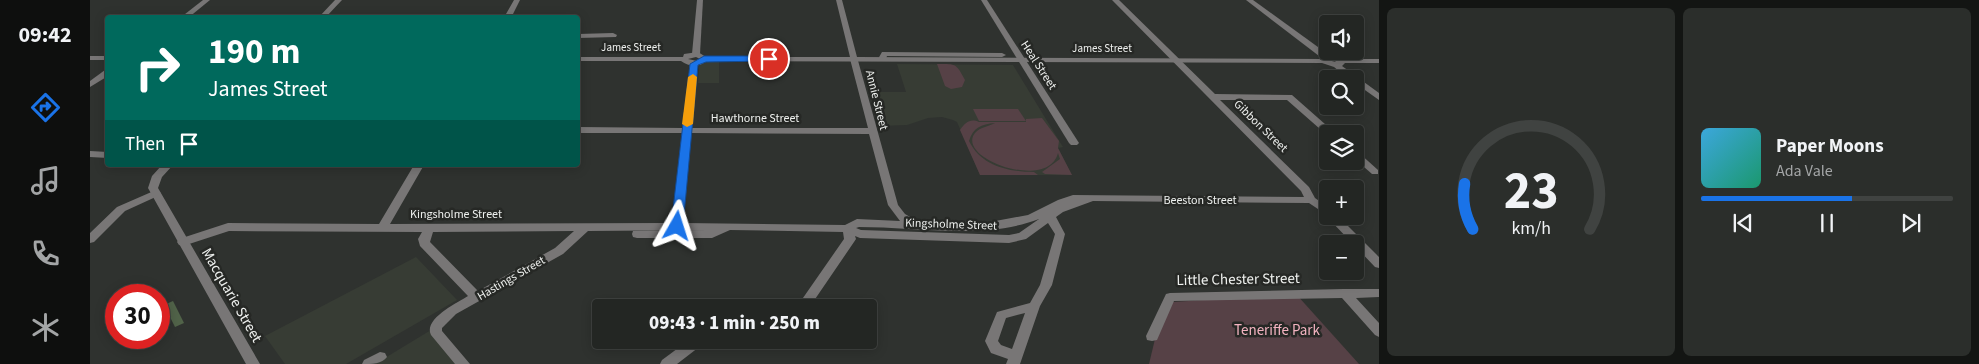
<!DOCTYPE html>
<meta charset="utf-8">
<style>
body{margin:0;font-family:"Source Sans 3",sans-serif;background:#2b2e2b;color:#f1f3f6;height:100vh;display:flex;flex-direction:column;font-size:19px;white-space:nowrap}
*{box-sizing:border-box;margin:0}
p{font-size:16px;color:#a3a5a6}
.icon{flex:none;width:28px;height:28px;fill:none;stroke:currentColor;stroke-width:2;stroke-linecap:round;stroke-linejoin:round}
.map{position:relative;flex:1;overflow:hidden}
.sheet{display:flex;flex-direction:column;gap:8px;padding:8px;background:#131513;width:600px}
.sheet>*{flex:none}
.hud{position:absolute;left:15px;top:15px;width:475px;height:152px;border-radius:5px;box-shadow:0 2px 12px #0003,0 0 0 1px #404341;background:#00695c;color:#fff;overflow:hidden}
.controls{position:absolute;left:1229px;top:15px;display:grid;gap:10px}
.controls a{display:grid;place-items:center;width:45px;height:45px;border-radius:5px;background:#232623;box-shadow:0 2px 12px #0003,0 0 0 1px #404341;font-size:25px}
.speed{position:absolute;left:15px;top:284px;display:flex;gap:10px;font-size:25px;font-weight:700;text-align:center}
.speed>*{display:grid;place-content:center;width:65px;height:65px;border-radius:50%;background:#232623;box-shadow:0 2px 12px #0003,0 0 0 1px #404341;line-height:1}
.speed .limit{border:8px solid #d22;background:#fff;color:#111}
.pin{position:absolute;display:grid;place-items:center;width:42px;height:42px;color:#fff;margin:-21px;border:2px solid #fff;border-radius:50%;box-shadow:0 1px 5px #0007}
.me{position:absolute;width:55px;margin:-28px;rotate:6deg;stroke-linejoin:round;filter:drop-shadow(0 0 4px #0008)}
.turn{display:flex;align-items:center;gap:18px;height:105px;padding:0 20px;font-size:22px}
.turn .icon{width:65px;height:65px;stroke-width:2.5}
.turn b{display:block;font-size:35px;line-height:42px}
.then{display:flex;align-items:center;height:48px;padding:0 20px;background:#0003;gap:10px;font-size:19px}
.sheet .widget{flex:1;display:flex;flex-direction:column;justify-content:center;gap:8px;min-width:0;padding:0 18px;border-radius:8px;background:#2b2e2b}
.sheet .dial{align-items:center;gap:0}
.dial svg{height:130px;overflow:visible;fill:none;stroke:#404341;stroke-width:7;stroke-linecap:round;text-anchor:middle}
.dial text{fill:#f1f3f6;stroke:none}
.song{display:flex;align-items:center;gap:15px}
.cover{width:60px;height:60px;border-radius:8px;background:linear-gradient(135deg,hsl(200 70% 55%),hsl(160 70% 35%))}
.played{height:5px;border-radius:2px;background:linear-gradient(90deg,#1a73e8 60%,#404341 60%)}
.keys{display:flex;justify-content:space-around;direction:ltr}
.sheet .tiles{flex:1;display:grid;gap:8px;grid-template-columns:repeat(2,1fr)}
.trip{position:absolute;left:502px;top:299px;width:285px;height:50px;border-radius:5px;background:#232623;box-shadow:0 2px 12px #0003,0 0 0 1px #404341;font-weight:800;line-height:50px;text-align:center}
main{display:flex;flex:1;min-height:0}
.tab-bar{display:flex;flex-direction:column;width:90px;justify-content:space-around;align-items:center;background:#0e0f0e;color:#a3a5a6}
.tab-bar .icon{width:35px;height:35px}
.tab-bar .on{color:#1a73e8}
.tab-bar b{font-size:22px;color:#f1f3f6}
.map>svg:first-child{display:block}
.built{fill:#373c34}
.green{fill:#564146}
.water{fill:#516349}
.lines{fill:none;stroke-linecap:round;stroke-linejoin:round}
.minor{fill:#787676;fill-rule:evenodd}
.tertiary{fill:#787676;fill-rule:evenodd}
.route{fill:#1a73e8;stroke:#114b97}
.slow{fill:#f59e0b}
.labels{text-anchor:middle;stroke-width:5;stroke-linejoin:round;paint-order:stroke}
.far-street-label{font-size:11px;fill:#eef0ee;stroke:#262825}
.street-label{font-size:12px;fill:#eef0ee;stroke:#262825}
.near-street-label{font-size:15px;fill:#eef0ee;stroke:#262825}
.near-park-label{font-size:15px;fill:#f3b3c0;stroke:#262825}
</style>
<main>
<nav class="tab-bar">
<b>09:42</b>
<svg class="icon on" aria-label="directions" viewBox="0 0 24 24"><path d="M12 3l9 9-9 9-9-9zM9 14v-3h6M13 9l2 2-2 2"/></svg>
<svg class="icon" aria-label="music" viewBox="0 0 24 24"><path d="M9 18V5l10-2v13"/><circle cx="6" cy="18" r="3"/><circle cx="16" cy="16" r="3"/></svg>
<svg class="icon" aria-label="phone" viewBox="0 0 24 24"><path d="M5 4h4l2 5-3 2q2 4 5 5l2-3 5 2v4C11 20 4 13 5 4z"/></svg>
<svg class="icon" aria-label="climate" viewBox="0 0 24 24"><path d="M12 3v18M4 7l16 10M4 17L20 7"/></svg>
</nav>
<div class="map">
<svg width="1289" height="364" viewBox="0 0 1289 364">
<rect width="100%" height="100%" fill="#2f322f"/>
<!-- built -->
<g class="built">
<path d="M616 62H629V83H608L609 65Z"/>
<path d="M807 64 923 65 973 147 968 148 982 175H890L867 122 863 120 852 117 838 118 817 125 788 126 779 92H816Z"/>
<path d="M326 257 367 300 256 364H195L175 336Z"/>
<path d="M341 330 368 364H285Z"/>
</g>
<!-- green -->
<g class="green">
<path d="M847 64C866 64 866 63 875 80L872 87 861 89 855 86Z"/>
<path d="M883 109H928L936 121H889Z"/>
<path d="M952 118 969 141 968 148 982 175 955 174 952 172 970 159 968 153C958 192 865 158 885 133 890 127 900 126 905 123 891 124 883 128 879 141 891 166 919 172 944 172L948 175H890L870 130C875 123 880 118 889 122H936V119Z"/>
<path d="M1206 294 1269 364H1059L1065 339 1083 302Z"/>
</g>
<!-- water -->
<path class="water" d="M83 301 94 323 85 327 74 305Z"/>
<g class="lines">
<!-- minor -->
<g class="minor">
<path d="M113 0H120L98 18H90Z"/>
<path d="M424 0H430L421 18H231L229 16 233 14H416Z"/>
<path d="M607 0H613L610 54 606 56 602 54Z"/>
<path d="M891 0H897L989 143 987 145H981L979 143Z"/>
<path d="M1022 0H1029L1125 94 1202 95 1244 132 1245 134H1238V136L1197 100H1130L1219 187 1225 198 1238 207V216H1248L1289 257V268L1285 267 1265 246V244H1263L1238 218 1237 216V215L1219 203 1003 201 973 212 966 217 975 234 962 285 950 306 930 364H916L918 359 901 353 895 341 907 312 940 303 950 285 965 234 958 223 936 239 919 243 770 238 765 236 766 239 764 242 719 308H706L754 239 753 232 640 230 622 238H547L543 237 542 234 543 231 622 230 498 231 473 254 366 314 352 328V331L380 364H365L341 335C333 319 367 303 378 296L330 246 328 239 332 232 139 231 93 246 89 245 87 242 89 239 138 223 289 224 324 165H334L300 224 582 223 592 133H488V127L593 128 600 64 604 62 608 64 602 128H778L760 59 764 57H767L808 205 815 214 827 221 900 222 938 215 968 200 983 195 1214 197 1211 191ZM601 133 779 134 798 205 810 221 767 219 755 225 593 223ZM949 219 929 233 919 235 771 230 766 228 769 227C826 227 895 240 949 219ZM484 231 465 248 388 291 340 242 343 232ZM935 313 922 349 911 345 908 341 916 318Z"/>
<path d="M523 33 527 35 526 37 488 38V34Z"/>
<path d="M792 52 912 53 916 55 912 57 797 56 795 61H792L788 59Z"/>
<path d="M15 70H18V76L0 87V81Z"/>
<path d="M0 151 18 152V158L0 157Z"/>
<path d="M1265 151 1268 152 1288 170V174H1282L1265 159Z"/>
<path d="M66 190 71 193 70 195 35 211 4 242 0 243V233L27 207Z"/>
<path d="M1253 289H1289V297L1266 298 1289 323V337L1285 335 1252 298 1084 301 1067 340 1062 341 1057 340 1056 336 1076 294 1080 293Z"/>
<path d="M599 340H614L613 344 587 364H570L572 360Z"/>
<path d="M290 352 295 353 297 357C292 364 282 364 272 364L274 360Z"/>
</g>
<!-- tertiary -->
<g class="tertiary">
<path d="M245 0H252L235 18H228Z"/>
<path d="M746 0H752L767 57 1233 59 1246 62 1242 59 1246 57 1251 59H1289V63H1255L1252 66 1289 93V100L1265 83V79H1259L1244 67 1232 63 616 61C609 68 599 67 591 61H488V57H593L594 54 608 52 616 57H760ZM606 57 610 59 607 61 598 59Z"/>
<path d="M1156 0H1163L1239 55V59H1233Z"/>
<rect x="0" y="56" width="18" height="4"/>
<path d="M72 165H83L72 177 68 188 170 364H156L58 188 62 176Z"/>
</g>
</g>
<!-- route -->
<path class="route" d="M679 56 683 59 682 61 616 62 608 65 593 226 591 229H583L581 226 600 64 614 56Z"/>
<!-- slow -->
<path class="slow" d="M603 74 607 77 603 124 597 127 592 124 598 77Z"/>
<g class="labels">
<!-- far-street labels -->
<g class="far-street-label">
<text x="541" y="51">James Street</text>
<text x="1012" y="52">James Street</text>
</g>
<!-- street labels -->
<g class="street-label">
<text transform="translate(949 65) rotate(57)" y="4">Heal Street</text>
<text transform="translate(787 100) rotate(76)" y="4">Annie Street</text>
<text x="665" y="122">Hawthorne Street</text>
<text transform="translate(1171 126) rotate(44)" y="4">Gibbon Street</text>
<text x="1110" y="204">Beeston Street</text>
<text x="366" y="218">Kingsholme Street</text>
<text transform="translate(861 224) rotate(2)" y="4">Kingsholme Street</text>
<text transform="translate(421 278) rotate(-30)" y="4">Hastings Street</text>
</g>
<!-- near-street labels -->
<g class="near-street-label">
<text transform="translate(1148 279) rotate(-1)" y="5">Little Chester Street</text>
<text transform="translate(142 295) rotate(60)" y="5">Macquarie Street</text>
</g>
<!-- near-park labels -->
<g class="near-park-label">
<text x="1187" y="335">Teneriffe Park</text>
</g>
</g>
</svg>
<div class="controls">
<a><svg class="icon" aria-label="sound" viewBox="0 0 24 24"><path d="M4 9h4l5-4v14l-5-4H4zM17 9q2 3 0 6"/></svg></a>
<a><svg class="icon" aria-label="search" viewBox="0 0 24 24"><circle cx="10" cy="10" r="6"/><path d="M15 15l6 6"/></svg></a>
<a><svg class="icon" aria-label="layers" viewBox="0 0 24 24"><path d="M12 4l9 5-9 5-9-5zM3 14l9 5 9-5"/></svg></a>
<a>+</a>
<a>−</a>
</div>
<div class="speed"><div class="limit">30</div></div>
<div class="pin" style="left:679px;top:59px;background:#d93025"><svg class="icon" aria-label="arrive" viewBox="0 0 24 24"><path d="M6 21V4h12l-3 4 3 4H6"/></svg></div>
<svg class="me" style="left:587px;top:226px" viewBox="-20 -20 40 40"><path d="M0-17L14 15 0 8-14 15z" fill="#1a73e8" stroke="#fff" stroke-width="4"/></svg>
<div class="trip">09:43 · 1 min · 250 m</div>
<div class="hud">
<div class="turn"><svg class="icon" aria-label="right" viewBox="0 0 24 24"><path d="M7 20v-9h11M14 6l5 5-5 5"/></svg><div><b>190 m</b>James Street</div></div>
<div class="then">Then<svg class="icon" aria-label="arrive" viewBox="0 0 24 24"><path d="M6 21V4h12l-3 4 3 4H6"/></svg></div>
</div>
</div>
<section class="sheet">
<div class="tiles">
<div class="widget dial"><svg viewBox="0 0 100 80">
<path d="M14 69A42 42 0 1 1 86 69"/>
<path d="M14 69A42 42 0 0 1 9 41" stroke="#1a73e8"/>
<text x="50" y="56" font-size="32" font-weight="700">23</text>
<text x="50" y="72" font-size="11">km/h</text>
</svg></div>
<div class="widget">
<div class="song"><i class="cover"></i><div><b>Paper Moons</b><p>Ada Vale</p></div></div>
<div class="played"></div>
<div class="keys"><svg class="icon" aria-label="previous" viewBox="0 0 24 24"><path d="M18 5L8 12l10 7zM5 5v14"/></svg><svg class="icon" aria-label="pause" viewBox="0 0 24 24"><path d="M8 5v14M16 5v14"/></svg><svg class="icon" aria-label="next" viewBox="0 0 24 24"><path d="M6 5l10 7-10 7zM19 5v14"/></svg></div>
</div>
</div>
</section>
</main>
